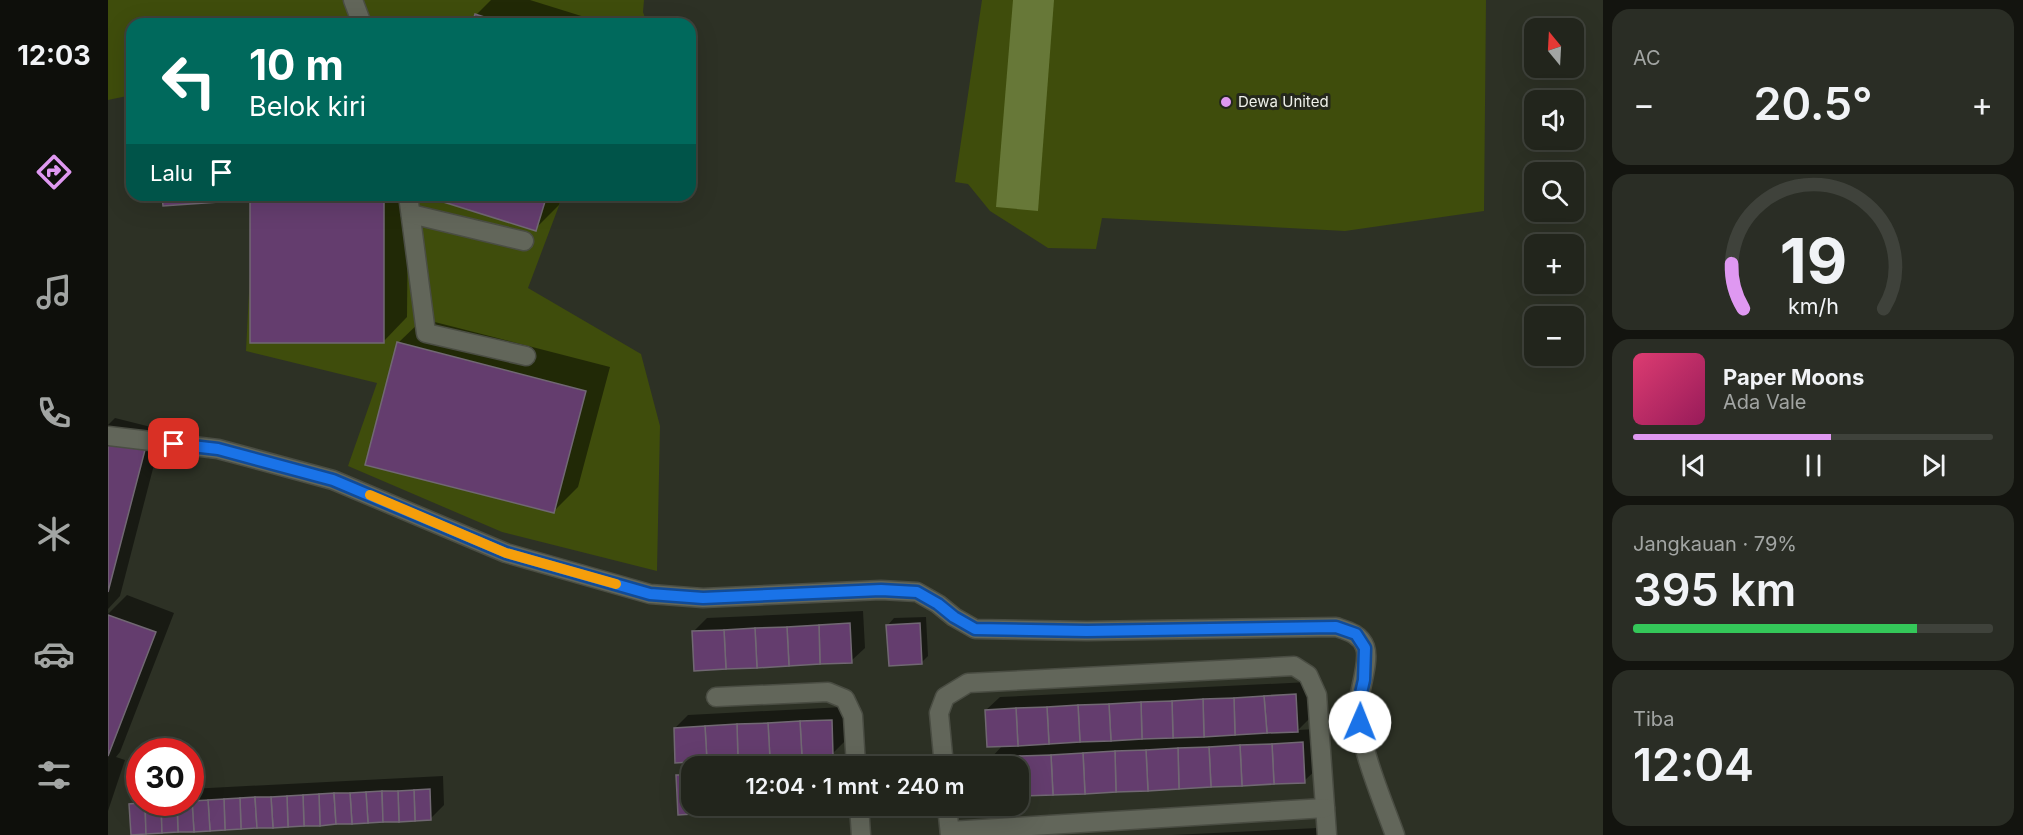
<!DOCTYPE html>
<html lang="id">
<meta charset="utf-8">
<style>
body{margin:0;font-family:Inter,sans-serif;background:#2a2d25;color:#f1f3f6;height:100vh;display:flex;flex-direction:column;font-size:22px;white-space:nowrap}
*{box-sizing:border-box;margin:0}
p{font-size:20px;color:#a2a5a3}
.icon{flex:none;width:33px;height:33px;fill:none;stroke:currentColor;stroke-width:2;stroke-linecap:round;stroke-linejoin:round}
.map{position:relative;flex:1;overflow:hidden}
.sheet{display:flex;flex-direction:column;gap:9px;padding:9px;background:#13140f;width:420px}
.sheet>*{flex:none}
.banner{position:absolute;left:18px;top:18px;width:570px;height:183px;border-radius:18px;box-shadow:0 6px 24px #0002,0 0 0 2px #3f423b;background:#00695c;color:#fff;overflow:hidden}
.needle{width:39px;rotate:342deg}
.fabs{position:absolute;left:1416px;top:18px;display:grid;gap:12px}
.fabs a{display:grid;place-items:center;width:60px;height:60px;border-radius:12px;background:#22251c;box-shadow:0 6px 24px #0002,0 0 0 2px #3f423b;font-size:30px}
.speed{position:absolute;left:18px;top:738px;display:flex;gap:12px;font-size:30px;font-weight:700;text-align:center}
.speed>*{display:grid;place-content:center;width:78px;height:78px;border-radius:50%;background:#22251c;box-shadow:0 6px 24px #0002,0 0 0 2px #3f423b;line-height:1}
.speed .limit{border:9px solid #d22;background:#fff;color:#111}
.pin{position:absolute;display:grid;place-items:center;width:51px;height:51px;color:#fff;margin:-26px;border-radius:12px;box-shadow:0 3px 9px #0006}
.me{position:absolute;width:66px;margin:-33px;rotate:1deg;stroke-linejoin:round;filter:drop-shadow(0 0 4px #0008)}
.turn{display:flex;align-items:center;gap:21px;height:126px;padding:0 24px;font-size:27px}
.turn .icon{width:78px;height:78px;stroke-width:2.5}
.turn b{display:block;font-size:42px;line-height:51px}
.then{display:flex;align-items:center;height:57px;padding:0 24px;background:#0003;gap:12px;font-size:22px}
.big{font-size:45px;font-weight:600;line-height:1.1}
.sheet .widget{flex:1;display:flex;flex-direction:column;justify-content:center;gap:9px;min-width:0;padding:0 21px;border-radius:18px;background:#2a2d25}
.sheet .dial{align-items:center;gap:0}
.dial svg{height:156px;overflow:visible;fill:none;stroke:#3f423b;stroke-width:7;stroke-linecap:round;text-anchor:middle}
.dial text{fill:#f1f3f6;stroke:none}
.song{display:flex;align-items:center;gap:18px}
.cover{width:72px;height:72px;border-radius:9px;background:linear-gradient(135deg,hsl(340 70% 55%),hsl(330 70% 35%))}
.played{height:6px;border-radius:3px;background:linear-gradient(90deg,#df98f1 55%,#3f423b 55%)}
.keys{display:flex;justify-content:space-around;direction:ltr}
.heat{display:flex;justify-content:space-between;align-items:center;font-size:33px;direction:ltr}
.charge{height:9px;border-radius:4px;background:linear-gradient(90deg,#34c759 79%,#3f423b 0)}
.trip{position:absolute;left:573px;top:756px;width:348px;height:60px;border-radius:18px;background:#22251c;box-shadow:0 6px 24px #0002,0 0 0 2px #3f423b;font-weight:600;line-height:60px;text-align:center}
main{display:flex;flex:1;min-height:0}
.tab-bar{display:flex;flex-direction:column;width:108px;justify-content:space-around;align-items:center;background:#0e0f0b;color:#a2a5a3}
.tab-bar .icon{width:42px;height:42px}
.tab-bar .selected{color:#df98f1}
.tab-bar b{font-size:27px;color:#f1f3f6}
.map>svg:first-child{display:block}
.green{fill:#3f4d0c}
.water{fill:#677838}
.shadow{fill:#0007}
.building{fill:#643d6e;stroke:#716873;stroke-width:1.5}
.lines{fill:none;stroke-linecap:round;stroke-linejoin:round}
.minor-casing{stroke:#4a4d43;stroke-width:21}
.minor{stroke:#62665a;stroke-width:18}
.route-casing{stroke:#114b97;stroke-width:15}
.route{stroke:#1a73e8;stroke-width:10}
.slow{stroke:#f59e0b;stroke-width:10}
.poi-dot{fill:#df98f1;stroke:#24271c;stroke-width:2}
.labels{text-anchor:middle;stroke-width:6;stroke-linejoin:round;paint-order:stroke}
.poi-label{font-size:15px;fill:#eff1ea;stroke:#24271c;text-anchor:start}
</style>
<main>
<nav class="tab-bar">
<b>12:03</b>
<svg class="icon selected" aria-label="directions" viewBox="0 0 24 24"><path d="M12 3l9 9-9 9-9-9zM9 14v-3h6M13 9l2 2-2 2"/></svg>
<svg class="icon" aria-label="music" viewBox="0 0 24 24"><path d="M9 18V5l10-2v13"/><circle cx="6" cy="18" r="3"/><circle cx="16" cy="16" r="3"/></svg>
<svg class="icon" aria-label="phone" viewBox="0 0 24 24"><path d="M5 4h4l2 5-3 2q2 4 5 5l2-3 5 2v4C11 20 4 13 5 4z"/></svg>
<svg class="icon" aria-label="climate" viewBox="0 0 24 24"><path d="M12 3v18M4 7l16 10M4 17L20 7"/></svg>
<svg class="icon" aria-label="car" viewBox="0 0 24 24"><path d="M5 17H2v-5l4-1 3-4h7l3 4 3 1v5h-3M9 17h6M6 11h13"/><circle cx="7" cy="17" r="2"/><circle cx="17" cy="17" r="2"/></svg>
<svg class="icon" aria-label="filters" viewBox="0 0 24 24"><path d="M4 7h16M4 17h16"/><circle cx="9" cy="7" r="2"/><circle cx="15" cy="17" r="2"/></svg>
</nav>
<div class="map">
<svg width="1495" height="835" viewBox="0 0 1495 835">
<rect width="100%" height="100%" fill="#2d3125"/>
<!-- green -->
<g class="green">
<path d="M0 0H536L535 12 539 24H24V95L0 100Z"/>
<path d="M874 0H1378L1376 211 1237 231 994 218 988 249 940 248 882 211 860 184 847 182Z"/>
<path d="M146 195H455L420 288 533 354 552 426 549 571 394 532 240 466 269 383 138 351Z"/>
</g>
<!-- water -->
<path class="water" d="M905 0H946L930 211 888 207Z"/>
<!-- shadow -->
<g class="shadow">
<path d="M383 0H422L499 24H365L368 15Z"/>
<path d="M144 195H300L299 317 275 342Z"/>
<path d="M318 195H454L451 205 427 229Z"/>
<path d="M315 319 502 367 470 487 446 511 290 343Z"/>
<path d="M7 418 55 430 12 596 0 609V425Z"/>
<path d="M19 595 66 613 12 752 8 757 17 760 0 811V614Z"/>
<path d="M755 611 757 648 743 661 586 631 599 618Z"/>
<path d="M818 617 820 656 813 663 780 625 786 618Z"/>
<path d="M1201 682 1203 717 1190 730 1208 729 1210 768 1196 781 882 766V759L895 745 878 710 892 697Z"/>
<path d="M736 707 738 740 723 755H739V766H584V806H727L571 813 570 776 585 760 567 728 580 715Z"/>
<path d="M335 776 336 805 322 819 23 804 32 796V802H82V789Z"/>
<path d="M1210 828V835H1064Z"/>
</g>
<!-- building -->
<g class="building">
<path d="M367 14 398 24H364Z"/>
<path d="M54 195H124L125 201 55 206Z"/>
<rect x="142" y="195" width="134" height="148"/>
<path d="M313 195H439L428 231Z"/>
<path d="M289 342 478 391 446 513 257 465Z"/>
<path d="M0 440 37 450 0 592Z"/>
<path d="M0 615 48 632 0 756Z"/>
<path d="M742 623 744 663 712 664 711 625Z"/>
<path d="M812 623 814 664 781 666 778 625Z"/>
<path d="M711 625 712 664 681 666 679 627Z"/>
<path d="M679 627 681 666 649 668 647 628Z"/>
<path d="M647 628 649 668 618 669 616 630Z"/>
<path d="M616 630 618 669 586 671 584 631Z"/>
<path d="M1188 694 1190 732 1159 733 1156 696Z"/>
<path d="M1156 696 1159 733 1127 735 1126 698Z"/>
<path d="M1126 698 1127 735 1096 737 1095 699Z"/>
<path d="M1095 699 1096 737 1065 738 1064 701Z"/>
<path d="M1064 701 1065 738 1034 739 1033 702Z"/>
<path d="M1033 702 1034 739 1003 741 1001 704Z"/>
<path d="M1001 704 1003 741 972 742 970 705Z"/>
<path d="M970 705 972 742 941 744 939 707Z"/>
<path d="M939 707 941 744 910 746 908 708Z"/>
<path d="M908 708 910 746 879 747 877 710Z"/>
<path d="M724 720 725 755 694 757 692 721Z"/>
<path d="M692 721 694 757 662 759 660 723Z"/>
<path d="M660 723 662 759 630 760 629 724Z"/>
<path d="M629 724 630 760 599 761 597 726Z"/>
<path d="M597 726 599 761 567 763 566 728Z"/>
<path d="M1195 742 1197 783 1166 784 1164 744Z"/>
<path d="M1164 744 1166 784 1134 786 1132 745Z"/>
<path d="M1132 745 1134 786 1103 787 1101 747Z"/>
<path d="M1101 747 1103 787 1071 789 1070 748Z"/>
<path d="M1070 748 1071 789 1040 791 1038 750Z"/>
<path d="M1038 750 1040 791 1008 792 1007 751Z"/>
<path d="M1007 751 1008 792 977 794 975 753Z"/>
<path d="M975 753 977 794 945 795 943 755Z"/>
<path d="M943 755 945 795 914 796 912 756Z"/>
<path d="M912 756 914 796 910 797V766H881L880 758Z"/>
<path d="M568 775H584V806H601V813L570 815Z"/>
<path d="M322 789 323 820 307 821 306 790Z"/>
<path d="M306 790 307 821 291 822 290 791Z"/>
<path d="M274 791 275 822 260 823 258 792Z"/>
<path d="M274 791H290L291 822H275Z"/>
<path d="M258 792 260 823 244 824 242 793Z"/>
<path d="M226 793 228 824 212 826 211 794Z"/>
<path d="M226 793H242L244 824H228Z"/>
<path d="M211 794 212 826H196L195 795Z"/>
<path d="M195 795 196 826 180 827 179 796Z"/>
<path d="M179 796 180 827 165 828 163 797Z"/>
<path d="M147 797 149 828 133 829 132 798Z"/>
<path d="M147 797H163L165 828H149Z"/>
<path d="M132 798 133 829 117 830 116 799Z"/>
<path d="M116 799 117 830 102 831 100 800Z"/>
<path d="M100 800 102 831 86 832 84 801Z"/>
<path d="M82 801H84L86 832H70L69 802H82Z"/>
<path d="M37 802 38 834 23 835 21 804Z"/>
<path d="M37 802H53L54 833 38 834Z"/>
<path d="M53 802H69L70 832 54 833Z"/>
<path d="M601 806H633V812L601 813Z"/>
<path d="M633 806H664L665 810 633 812Z"/>
<path d="M664 806H696V809L665 810Z"/>
<path d="M696 806H728V807L696 809Z"/>
</g>
<g class="lines">
<defs>
<g id="minor">
<path d="M245 0 254 24"/>
<path d="M300 195 318 333 418 356"/>
<path d="M303 214 416 241"/>
<path d="M0 436 110 449 225 480 398 553 542 594 595 598 773 590 809 592 830 604 846 617 867 629 979 631 1228 627C1240 631 1252 634 1257 647 1262 661 1251 691 1250 706 1250 744 1274 799 1287 835"/>
<path d="M608 697 720 692 737 699 745 716 748 766"/>
<path d="M836 766 831 713 837 697 860 683 1186 666 1200 675 1209 695 1219 835"/>
<path d="M751 806 753 835"/>
<path d="M839 806 842 835"/>
<path d="M842 831 1217 808"/>
</g>
</defs>
<!-- minor casing -->
<use href="#minor" class="minor-casing"/>
<!-- minor -->
<use href="#minor" class="minor"/>
</g>
<g class="lines">
<defs>
<path id="route" d="M66 444 110 449 225 480 398 553 542 594 595 598 773 590 809 592 830 604 846 617 867 629 979 631 1228 627 1248 634 1257 648 1256 680 1250 706 1252 722"/>
</defs>
<!-- route casing -->
<use href="#route" class="route-casing"/>
<!-- route -->
<use href="#route" class="route"/>
<!-- slow -->
<path class="slow" d="M262 495 398 553 508 584"/>
</g>
<!-- markers -->
<circle class="poi-dot" cx="1118" cy="102" r="6"/>
<g class="labels">
<!-- poi labels -->
<g class="poi-label">
<text x="1130" y="107">Dewa United</text>
</g>
</g>
</svg>
<div class="fabs">
<a><svg class="needle" viewBox="-14 -14 28 28"><path d="M0-13l5 13h-10z" fill="#e53935"/><path d="M0 13l5-13h-10z" fill="#a2a5a3"/></svg></a>
<a><svg class="icon" aria-label="sound" viewBox="0 0 24 24"><path d="M4 9h4l5-4v14l-5-4H4zM17 9q2 3 0 6"/></svg></a>
<a><svg class="icon" aria-label="search" viewBox="0 0 24 24"><circle cx="10" cy="10" r="6"/><path d="M15 15l6 6"/></svg></a>
<a>+</a>
<a>−</a>
</div>
<div class="speed"><div class="limit">30</div></div>
<div class="pin" style="left:66px;top:444px;background:#d93025"><svg class="icon" aria-label="arrive" viewBox="0 0 24 24"><path d="M6 21V4h12l-3 4 3 4H6"/></svg></div>
<svg class="me" style="left:1252px;top:722px" viewBox="-20 -20 40 40"><circle r="19" fill="#fff"/><path d="M0-13L10 11 0 6-10 11z" fill="#1a73e8"/></svg>
<div class="trip">12:04 · 1 mnt · 240 m</div>
<div class="banner">
<div class="turn"><svg class="icon" aria-label="left" viewBox="0 0 24 24"><path d="M17 20v-9H6M10 6l-5 5 5 5"/></svg><div><b>10 m</b>Belok kiri</div></div>
<div class="then">Lalu<svg class="icon" aria-label="arrive" viewBox="0 0 24 24"><path d="M6 21V4h12l-3 4 3 4H6"/></svg></div>
</div>
</div>
<section class="sheet">
<div class="widget"><p>AC</p>
<div class="heat"><a>−</a><b class="big">20.5°</b><a>+</a></div>
</div>
<div class="widget dial"><svg viewBox="0 0 100 80">
<path d="M14 69A42 42 0 1 1 86 69"/>
<path d="M14 69A42 42 0 0 1 8 46" stroke="#df98f1"/>
<text x="50" y="56" font-size="32" font-weight="700">19</text>
<text x="50" y="72" font-size="11">km/h</text>
</svg></div>
<div class="widget">
<div class="song"><i class="cover"></i><div><b>Paper Moons</b><p>Ada Vale</p></div></div>
<div class="played"></div>
<div class="keys"><svg class="icon" aria-label="previous" viewBox="0 0 24 24"><path d="M18 5L8 12l10 7zM5 5v14"/></svg><svg class="icon" aria-label="pause" viewBox="0 0 24 24"><path d="M8 5v14M16 5v14"/></svg><svg class="icon" aria-label="next" viewBox="0 0 24 24"><path d="M6 5l10 7-10 7zM19 5v14"/></svg></div>
</div>
<div class="widget"><p>Jangkauan · 79%</p><b class="big">395 km</b><div class="charge"></div></div>
<div class="widget"><p>Tiba</p><b class="big">12:04</b></div>
</section>
</main>
